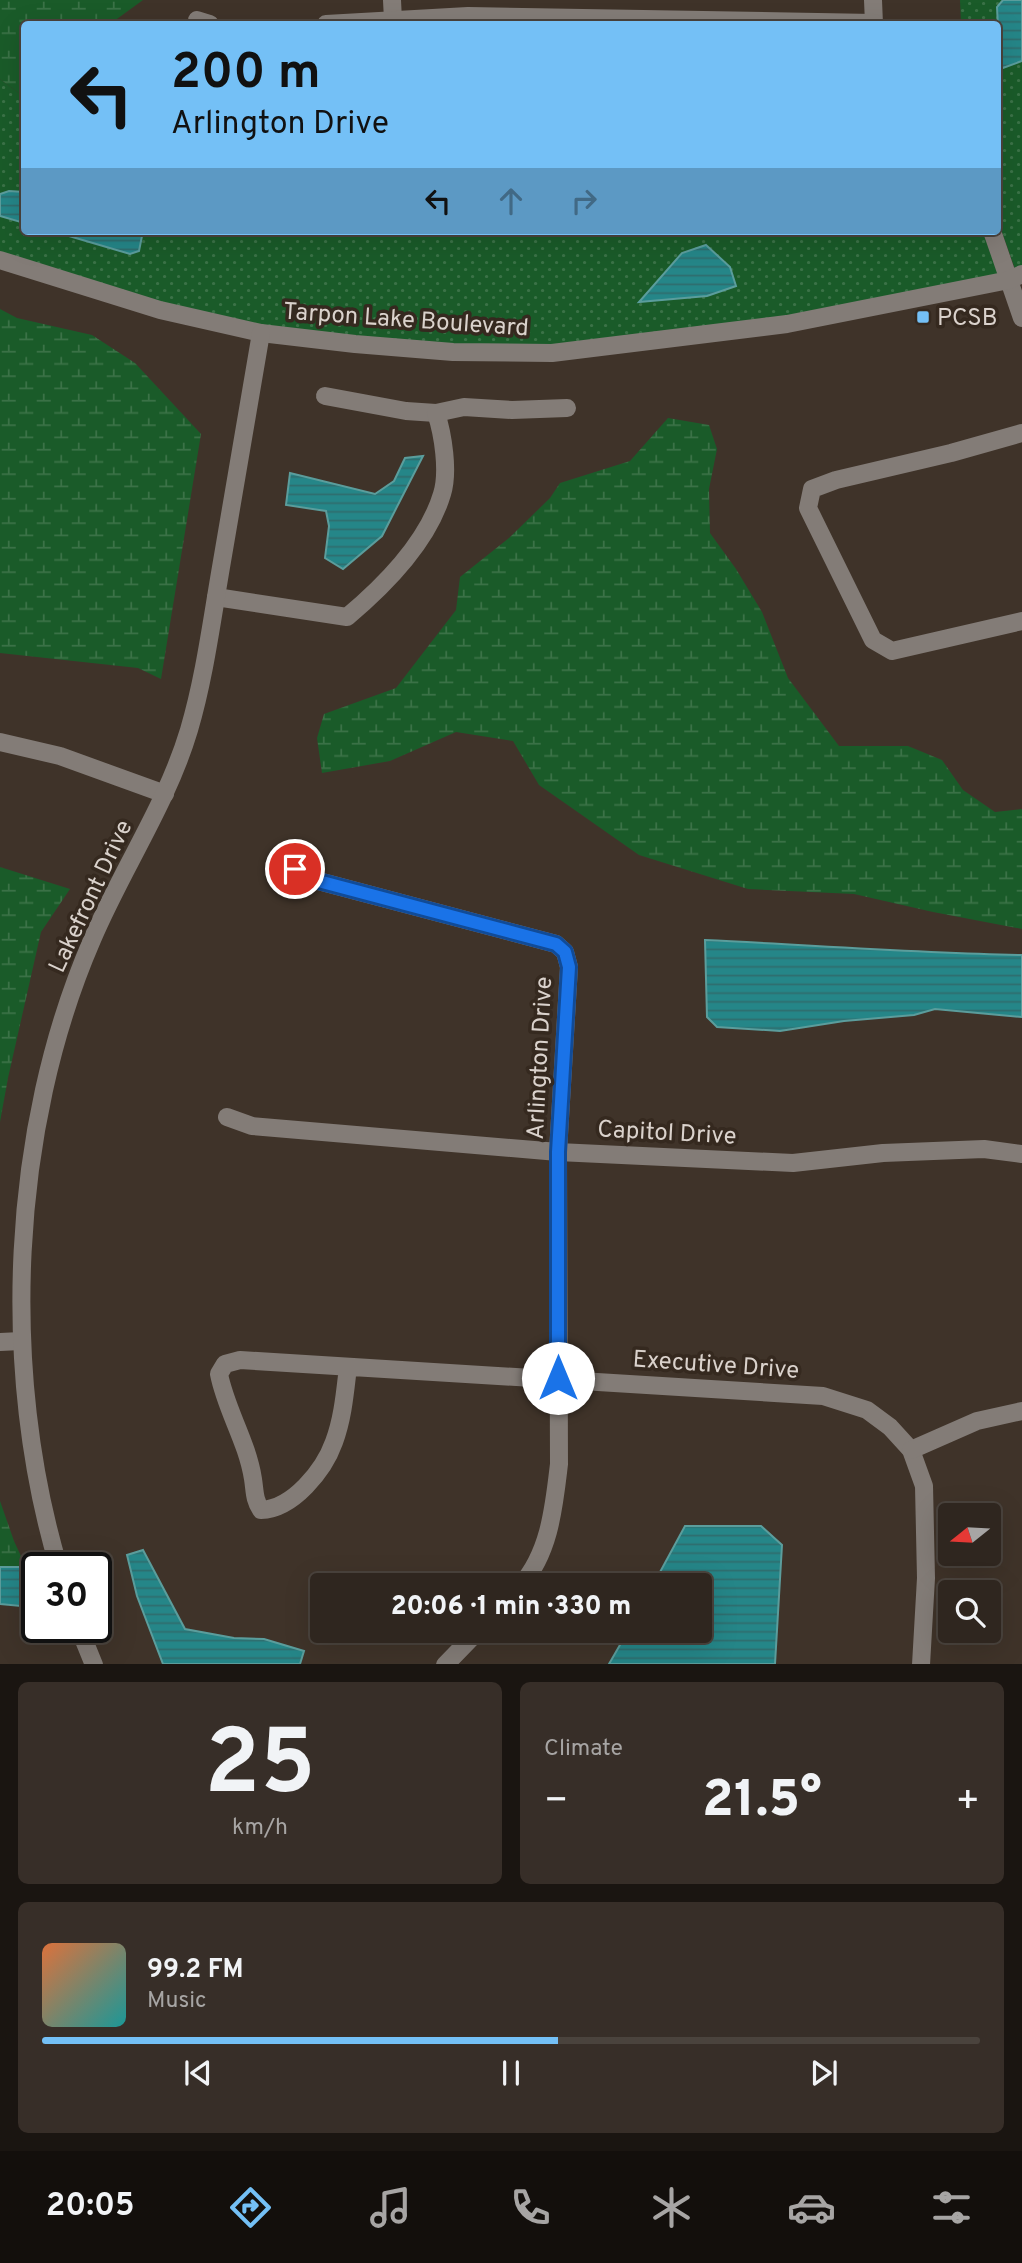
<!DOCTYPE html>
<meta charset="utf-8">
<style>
body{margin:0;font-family:Overpass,sans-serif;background:#372e28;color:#f1f3f6;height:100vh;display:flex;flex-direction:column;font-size:26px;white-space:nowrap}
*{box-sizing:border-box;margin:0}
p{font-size:23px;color:#a7a5a4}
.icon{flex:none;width:38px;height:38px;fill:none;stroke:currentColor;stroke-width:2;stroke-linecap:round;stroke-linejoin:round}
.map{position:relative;height:1664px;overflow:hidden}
.details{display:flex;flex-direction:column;gap:18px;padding:18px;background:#1a1511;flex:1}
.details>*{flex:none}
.guide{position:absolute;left:21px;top:21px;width:980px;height:214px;border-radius:7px;box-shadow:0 7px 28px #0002,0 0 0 2px #4a433d;background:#74c0f6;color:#111;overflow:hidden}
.needle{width:46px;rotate:252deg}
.controls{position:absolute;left:938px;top:1503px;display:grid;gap:14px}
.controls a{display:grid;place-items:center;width:63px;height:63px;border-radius:7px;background:#2f261f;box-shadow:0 7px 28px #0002,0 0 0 2px #4a433d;font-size:35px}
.speed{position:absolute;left:21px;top:1552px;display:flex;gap:14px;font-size:35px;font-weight:700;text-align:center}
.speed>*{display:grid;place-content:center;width:91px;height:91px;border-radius:50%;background:#2f261f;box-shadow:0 7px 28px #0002,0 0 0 2px #4a433d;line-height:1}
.speed .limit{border:4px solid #111;border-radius:10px;background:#fff;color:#111}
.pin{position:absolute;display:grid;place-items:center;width:60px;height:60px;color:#fff;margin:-30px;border:4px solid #fff;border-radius:50%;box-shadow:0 2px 7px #0007}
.me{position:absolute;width:77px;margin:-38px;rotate:0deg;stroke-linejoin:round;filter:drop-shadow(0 0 5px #0008)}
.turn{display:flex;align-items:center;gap:24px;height:147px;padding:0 35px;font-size:32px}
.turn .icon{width:91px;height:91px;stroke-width:2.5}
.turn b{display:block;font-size:49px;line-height:60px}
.lanes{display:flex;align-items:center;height:66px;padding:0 35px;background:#0003;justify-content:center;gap:35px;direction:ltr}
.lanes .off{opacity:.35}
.big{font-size:52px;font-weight:800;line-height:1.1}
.details .card{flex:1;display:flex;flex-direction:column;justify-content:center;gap:10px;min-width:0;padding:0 24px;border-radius:10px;background:#372e28}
.details .dial{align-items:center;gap:0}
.dial b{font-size:91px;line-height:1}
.song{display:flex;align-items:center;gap:21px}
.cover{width:84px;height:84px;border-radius:10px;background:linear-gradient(135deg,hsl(20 70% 55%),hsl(180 70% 35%))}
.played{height:7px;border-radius:4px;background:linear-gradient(90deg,#74c0f6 55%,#4a433d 55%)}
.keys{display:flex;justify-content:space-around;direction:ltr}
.heat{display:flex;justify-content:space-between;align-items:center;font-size:38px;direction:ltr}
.details .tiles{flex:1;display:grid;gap:18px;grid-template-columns:1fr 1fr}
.card:last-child{grid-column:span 2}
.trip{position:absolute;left:310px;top:1573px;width:402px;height:70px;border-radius:7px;background:#2f261f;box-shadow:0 7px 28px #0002,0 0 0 2px #4a433d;font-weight:800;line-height:70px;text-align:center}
.menu{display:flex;height:112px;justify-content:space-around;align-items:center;background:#130f0c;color:#a7a5a4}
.menu .icon{width:49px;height:49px}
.menu .current{color:#74c0f6}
.menu b{font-size:32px;color:#f1f3f6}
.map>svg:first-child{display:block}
.grass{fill:url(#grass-dots)}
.wetland{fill:url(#wetland-marsh)}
.water{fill:url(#water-rules);stroke:#5b9d9c;stroke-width:2}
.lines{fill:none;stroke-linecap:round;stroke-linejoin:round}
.minor{stroke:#837c77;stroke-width:18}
.route-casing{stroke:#114b97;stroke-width:18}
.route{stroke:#1a73e8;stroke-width:12}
.poi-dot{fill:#74c0f6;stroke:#35291f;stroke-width:2.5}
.labels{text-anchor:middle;stroke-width:7;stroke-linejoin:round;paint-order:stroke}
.poi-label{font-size:24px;fill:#dad2cc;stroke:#35291f;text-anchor:start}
.street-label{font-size:24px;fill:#dad2cc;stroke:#35291f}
</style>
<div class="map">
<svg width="1022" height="1665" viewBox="0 0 1022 1665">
<defs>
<pattern id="grass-dots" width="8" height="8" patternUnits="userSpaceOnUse" patternTransform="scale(1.75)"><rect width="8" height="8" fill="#1a5b29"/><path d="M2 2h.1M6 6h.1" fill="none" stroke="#3b7247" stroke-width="1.8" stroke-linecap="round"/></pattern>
<pattern id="wetland-marsh" width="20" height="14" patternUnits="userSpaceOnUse" patternTransform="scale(1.75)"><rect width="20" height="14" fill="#1a5b29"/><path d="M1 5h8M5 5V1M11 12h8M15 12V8" fill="none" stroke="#3b7247"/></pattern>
<pattern id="water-rules" width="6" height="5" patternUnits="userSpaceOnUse" patternTransform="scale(1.75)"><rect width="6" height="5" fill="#258688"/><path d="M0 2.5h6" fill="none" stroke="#2f6d6e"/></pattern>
</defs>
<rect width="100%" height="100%" fill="#3f3329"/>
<!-- grass -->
<g class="grass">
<path d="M960 0H1003L997 7V24H961Z"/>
<path d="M998 25 1000 69 1022 61V266L1015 269 998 221Z"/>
<path d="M0 79 24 97V192L9 191 0 194Z"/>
<path d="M0 216 24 223V231H52L130 254 139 251 143 231H984L999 274 786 317 552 345 453 344 357 337 263 326 163 303 0 252Z"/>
</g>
<!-- wetland -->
<g class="wetland">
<path d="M0 0H143L110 24H24V97L0 79Z"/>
<path d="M0 309 17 318 92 335 135 363 201 434 161 679 138 668 0 653Z"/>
<path d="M668 418 709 425 717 449 709 489 710 533 736 569 762 612 788 678 839 746H908L942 760 963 790 995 812 1022 809V929L933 912 854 894 748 889 639 855 539 785 513 741 456 732 390 761 322 773 317 738 324 714 396 688 456 610 460 577 509 538 550 498 560 483 630 461Z"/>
<path d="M0 867 70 889 41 932 8 1078 0 1122Z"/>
<path d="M0 1501 14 1541 26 1567H0Z"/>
</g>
<!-- water -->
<g class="water">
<path d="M1003 0H1022V61L1000 69 997 7Z"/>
<path d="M9 191 24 192V223L0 216V194Z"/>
<path d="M52 231H143L139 251 130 254Z"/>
<path d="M706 245 730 267 736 286 707 296 639 302 682 253Z"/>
<path d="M423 456 382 536 343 569 325 558 329 526 326 511 286 505 290 473 375 494 394 481 405 458Z"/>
<path d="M705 940C811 945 916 953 1022 955V1017L935 1009 914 1015 844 1021 780 1031 717 1027 707 1017Z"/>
<path d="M685 1526H761L782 1545 775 1664H609L628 1631H700V1586L653 1585Z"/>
<path d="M143 1550 185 1629 234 1638 264 1639 304 1651 300 1664H163L137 1596 127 1555Z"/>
<path d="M0 1567H26L32 1595 21 1606 0 1604Z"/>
</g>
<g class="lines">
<!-- minor -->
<g class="minor">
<path d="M392 0 393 20"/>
<path d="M873 0 874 24"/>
<path d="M197 20 210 24"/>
<path d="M326 24 468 16 874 23"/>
<path d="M992 231 1022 318"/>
<path d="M0 260 160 310 261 333 355 344 453 352 552 353 787 324 1009 280 1022 274"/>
<path d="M325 396 406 411 436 413"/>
<path d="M1022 433 951 453 836 480 812 489 808 508 873 640 892 651 1022 621"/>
<path d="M216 597 347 617C384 586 428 541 442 494 449 472 443 434 436 413L464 407 512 410 567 408"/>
<path d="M0 742 60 756 165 794"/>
<path d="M282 860 307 878 556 944 565 952 569 967 558 1152 559 1464C554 1506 550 1553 520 1586"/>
<path d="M227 1117 252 1126 558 1152 793 1163 883 1153 984 1149 1022 1154"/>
<path d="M0 1342 21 1341"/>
<path d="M348 1367C345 1392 343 1418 334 1442 324 1470 293 1509 261 1510 254 1499 255 1492 253 1479 247 1441 226 1410 219 1374L225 1364 240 1360 823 1396 867 1410 890 1427 911 1450 924 1486 926 1578 921 1665"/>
<path d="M911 1450 977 1421 1022 1411"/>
<path d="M59 1568C0 1372 10 1129 92 940 122 869 167 804 189 730 204 679 211 626 220 573 233 493 247 413 261 333"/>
<path d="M79 1628 94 1665"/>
<path d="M445 1665 478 1631"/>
</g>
</g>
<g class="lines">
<defs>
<path id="route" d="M295 869 307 878 556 944 565 952 569 967 558 1152V1378"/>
</defs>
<!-- route casing -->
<use href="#route" class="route-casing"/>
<!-- route -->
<use href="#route" class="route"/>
</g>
<!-- markers -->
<rect class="poi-dot" x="916" y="310" width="14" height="14" rx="3.5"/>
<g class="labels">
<!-- poi labels -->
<g class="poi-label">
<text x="937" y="325">PCSB</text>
</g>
<!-- street labels -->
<g class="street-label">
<text transform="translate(406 319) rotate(4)" y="8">Tarpon Lake Boulevard</text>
<text transform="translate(90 896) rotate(-65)" y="8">Lakefront Drive</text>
<text transform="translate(539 1058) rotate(-87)" y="8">Arlington Drive</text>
<text transform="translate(667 1132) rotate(3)" y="8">Capitol Drive</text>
<text transform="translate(716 1364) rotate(4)" y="8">Executive Drive</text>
</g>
</g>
</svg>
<div class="controls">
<a><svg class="needle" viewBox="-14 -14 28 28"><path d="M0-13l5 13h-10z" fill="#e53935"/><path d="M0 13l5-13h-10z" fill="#a7a5a4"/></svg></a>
<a><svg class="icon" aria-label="search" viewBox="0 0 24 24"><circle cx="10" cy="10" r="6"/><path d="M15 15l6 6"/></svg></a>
</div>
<div class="speed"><div class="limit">30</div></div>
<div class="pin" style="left:295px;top:869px;background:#d93025"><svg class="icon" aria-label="arrive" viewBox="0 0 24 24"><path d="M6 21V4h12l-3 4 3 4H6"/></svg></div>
<svg class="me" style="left:558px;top:1378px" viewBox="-20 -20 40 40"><circle r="19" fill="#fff"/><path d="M0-13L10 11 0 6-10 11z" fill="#1a73e8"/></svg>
<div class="trip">20:06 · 1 min · 330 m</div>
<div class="guide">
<div class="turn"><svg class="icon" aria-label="left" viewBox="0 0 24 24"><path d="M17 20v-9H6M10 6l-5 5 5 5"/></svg><div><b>200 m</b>Arlington Drive</div></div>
<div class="lanes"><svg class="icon" aria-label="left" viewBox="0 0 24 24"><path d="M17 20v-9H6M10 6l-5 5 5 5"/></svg><svg class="icon off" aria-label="ahead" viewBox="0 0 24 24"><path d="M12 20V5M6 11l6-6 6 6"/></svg><svg class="icon off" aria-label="right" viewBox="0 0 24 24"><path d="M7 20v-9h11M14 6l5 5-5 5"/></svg></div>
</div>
</div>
<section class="details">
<div class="tiles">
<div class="card dial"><b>25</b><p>km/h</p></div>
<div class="card"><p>Climate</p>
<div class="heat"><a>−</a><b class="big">21.5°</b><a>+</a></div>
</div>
<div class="card">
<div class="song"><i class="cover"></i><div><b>99.2 FM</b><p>Music</p></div></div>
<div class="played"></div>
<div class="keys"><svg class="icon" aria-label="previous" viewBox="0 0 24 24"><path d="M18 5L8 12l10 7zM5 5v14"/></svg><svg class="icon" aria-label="pause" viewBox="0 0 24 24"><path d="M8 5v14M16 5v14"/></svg><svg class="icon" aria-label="next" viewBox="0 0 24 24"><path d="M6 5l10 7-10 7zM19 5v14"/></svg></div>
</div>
</div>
</section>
<nav class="menu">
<b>20:05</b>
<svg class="icon current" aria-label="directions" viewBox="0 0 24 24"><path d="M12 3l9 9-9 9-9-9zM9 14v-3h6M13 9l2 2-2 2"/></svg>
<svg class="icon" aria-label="music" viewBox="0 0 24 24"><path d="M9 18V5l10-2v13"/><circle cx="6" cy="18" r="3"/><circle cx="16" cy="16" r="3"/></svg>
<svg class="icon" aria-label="phone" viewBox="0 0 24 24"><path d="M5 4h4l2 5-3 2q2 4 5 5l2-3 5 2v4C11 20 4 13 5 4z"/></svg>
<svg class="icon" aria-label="climate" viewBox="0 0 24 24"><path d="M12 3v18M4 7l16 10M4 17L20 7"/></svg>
<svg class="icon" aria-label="car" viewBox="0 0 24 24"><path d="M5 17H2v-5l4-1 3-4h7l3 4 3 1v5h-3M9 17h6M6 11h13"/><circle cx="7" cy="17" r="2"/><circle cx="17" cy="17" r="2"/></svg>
<svg class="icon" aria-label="filters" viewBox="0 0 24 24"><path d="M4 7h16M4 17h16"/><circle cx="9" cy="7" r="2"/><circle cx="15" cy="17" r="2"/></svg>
</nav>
